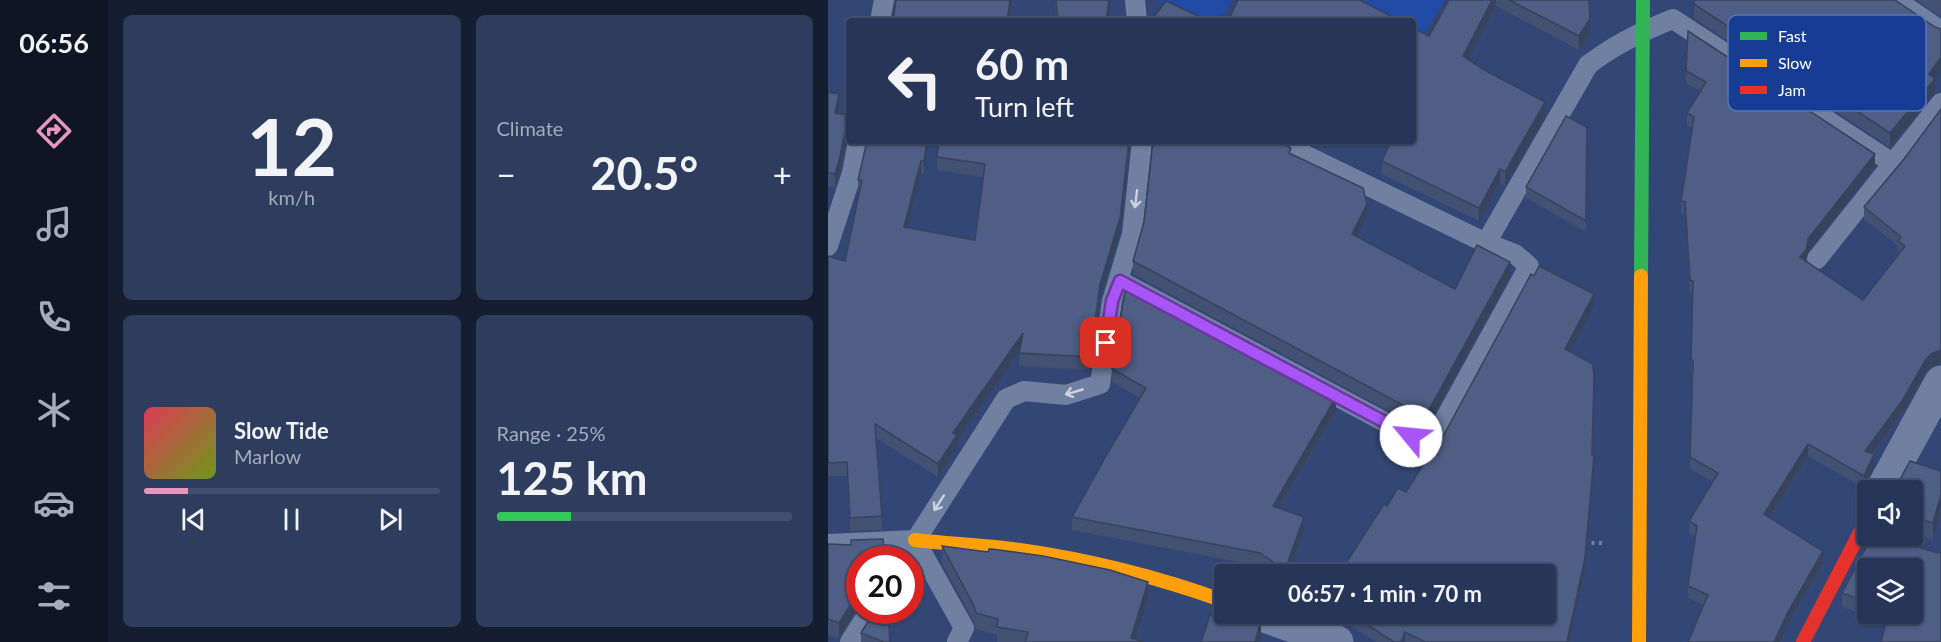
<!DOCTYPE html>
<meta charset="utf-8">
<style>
body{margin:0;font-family:Lato,sans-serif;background:#2e3d5e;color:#f1f3f6;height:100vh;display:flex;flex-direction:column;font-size:22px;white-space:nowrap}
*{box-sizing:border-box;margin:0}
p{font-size:20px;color:#a4abba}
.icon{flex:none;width:33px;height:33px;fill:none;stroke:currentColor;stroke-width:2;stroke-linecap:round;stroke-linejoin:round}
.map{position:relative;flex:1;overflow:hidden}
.panel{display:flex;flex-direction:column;gap:15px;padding:15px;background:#151d30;width:720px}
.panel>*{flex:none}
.hud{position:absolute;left:18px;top:18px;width:570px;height:126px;border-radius:6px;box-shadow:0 2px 4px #0004,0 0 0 2px #42506e;background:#263558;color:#f1f3f6;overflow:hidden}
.tools{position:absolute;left:1029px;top:480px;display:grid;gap:12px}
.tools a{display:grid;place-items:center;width:66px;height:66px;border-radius:6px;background:#263558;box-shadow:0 2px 4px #0004,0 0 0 2px #42506e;font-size:30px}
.speed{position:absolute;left:18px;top:546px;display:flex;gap:12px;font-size:30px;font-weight:700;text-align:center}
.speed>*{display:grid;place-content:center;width:78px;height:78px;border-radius:50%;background:#263558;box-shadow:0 2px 4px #0004,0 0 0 2px #42506e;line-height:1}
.speed .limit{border:9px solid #d22;background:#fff;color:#111}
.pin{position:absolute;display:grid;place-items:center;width:51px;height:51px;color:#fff;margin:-26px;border-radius:12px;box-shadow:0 3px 9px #0006}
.me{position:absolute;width:66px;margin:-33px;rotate:298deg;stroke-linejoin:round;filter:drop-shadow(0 0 4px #0008)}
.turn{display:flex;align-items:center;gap:21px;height:126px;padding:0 30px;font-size:27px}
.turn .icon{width:78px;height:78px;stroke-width:2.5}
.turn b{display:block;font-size:42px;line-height:51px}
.big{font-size:45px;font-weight:700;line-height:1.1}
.panel .card{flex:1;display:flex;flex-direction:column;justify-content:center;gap:9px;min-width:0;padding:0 21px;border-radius:9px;background:#2e3d5e}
.panel .dial{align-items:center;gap:0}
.dial b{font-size:78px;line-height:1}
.song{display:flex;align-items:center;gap:18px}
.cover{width:72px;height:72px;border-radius:9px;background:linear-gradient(135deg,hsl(350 70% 55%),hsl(80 70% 35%))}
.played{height:6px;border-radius:3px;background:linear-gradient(90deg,#e797bd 15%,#42506e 15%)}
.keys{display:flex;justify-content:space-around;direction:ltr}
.heat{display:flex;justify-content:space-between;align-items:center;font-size:33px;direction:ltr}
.charge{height:9px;border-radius:4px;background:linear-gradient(90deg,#34c759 25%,#42506e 0)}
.panel .tiles{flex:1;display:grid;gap:15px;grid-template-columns:repeat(2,1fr)}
.trip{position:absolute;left:386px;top:564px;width:342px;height:60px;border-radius:6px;background:#263558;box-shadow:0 2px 4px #0004,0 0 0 2px #42506e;font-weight:700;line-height:60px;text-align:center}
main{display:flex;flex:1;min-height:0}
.dock{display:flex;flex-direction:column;width:108px;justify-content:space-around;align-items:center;background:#0f1523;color:#a4abba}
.dock .icon{width:42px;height:42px}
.dock .current{color:#e797bd}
.dock b{font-size:27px;color:#f1f3f6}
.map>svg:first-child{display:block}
.green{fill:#224ba6}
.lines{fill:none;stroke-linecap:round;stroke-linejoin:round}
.path{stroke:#7080a1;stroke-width:4;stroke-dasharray:3 4.5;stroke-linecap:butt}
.lane{stroke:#7080a1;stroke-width:20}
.street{stroke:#7080a1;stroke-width:33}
.fast{stroke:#30b455;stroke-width:14}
.slow{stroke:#ff9f0a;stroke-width:14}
.jam{stroke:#e5322d;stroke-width:14}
.wall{fill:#435172;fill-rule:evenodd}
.shaded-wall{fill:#37425c}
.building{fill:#4e5e84;stroke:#37425c;stroke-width:1.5}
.oneway{stroke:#cdd3de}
.route-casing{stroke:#6d37a1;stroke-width:15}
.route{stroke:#a855f7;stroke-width:10}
.key{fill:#163c93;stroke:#5c76b3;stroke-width:1.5}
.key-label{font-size:16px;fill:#fff}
</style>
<main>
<nav class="dock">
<b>06:56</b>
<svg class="icon current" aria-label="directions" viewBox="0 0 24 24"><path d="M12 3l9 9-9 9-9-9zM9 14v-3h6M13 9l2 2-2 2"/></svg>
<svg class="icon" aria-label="music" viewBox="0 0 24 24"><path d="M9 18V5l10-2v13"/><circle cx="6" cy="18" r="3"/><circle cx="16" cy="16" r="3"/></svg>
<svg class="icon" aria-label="phone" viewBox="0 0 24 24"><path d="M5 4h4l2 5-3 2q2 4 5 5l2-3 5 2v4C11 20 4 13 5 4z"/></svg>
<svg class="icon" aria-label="climate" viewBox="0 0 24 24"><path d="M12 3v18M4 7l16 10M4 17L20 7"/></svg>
<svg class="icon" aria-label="car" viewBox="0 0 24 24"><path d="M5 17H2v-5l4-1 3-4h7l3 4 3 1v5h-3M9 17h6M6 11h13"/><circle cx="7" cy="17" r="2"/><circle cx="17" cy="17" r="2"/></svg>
<svg class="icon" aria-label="filters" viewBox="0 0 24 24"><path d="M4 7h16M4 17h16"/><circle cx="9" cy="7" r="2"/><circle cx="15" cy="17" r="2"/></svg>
</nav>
<section class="panel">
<div class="tiles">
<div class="card dial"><b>12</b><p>km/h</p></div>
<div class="card"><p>Climate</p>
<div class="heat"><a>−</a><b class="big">20.5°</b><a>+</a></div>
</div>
<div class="card">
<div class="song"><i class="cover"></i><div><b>Slow Tide</b><p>Marlow</p></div></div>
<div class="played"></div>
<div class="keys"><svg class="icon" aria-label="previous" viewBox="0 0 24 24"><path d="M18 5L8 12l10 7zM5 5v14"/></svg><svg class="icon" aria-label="pause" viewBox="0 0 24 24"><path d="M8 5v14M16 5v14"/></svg><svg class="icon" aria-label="next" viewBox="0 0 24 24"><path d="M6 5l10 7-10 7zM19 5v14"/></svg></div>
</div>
<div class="card"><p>Range · 25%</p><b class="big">125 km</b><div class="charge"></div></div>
</div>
</section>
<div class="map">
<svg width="1113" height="642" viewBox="0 0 1113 642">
<rect width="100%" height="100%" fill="#334776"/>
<!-- green -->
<g class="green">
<path d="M329 0H404L393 21H381Z"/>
<path d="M522 0H617L594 37 585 33V21H562Z"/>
</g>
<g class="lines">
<!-- path -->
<path class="path" d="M757 540 761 543H775"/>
<!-- lane -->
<g class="lane">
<path d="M307 0 309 21"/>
<path d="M1068 0 1113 31"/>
<path d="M52 21 56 0"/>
<path d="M658 243 760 65C786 45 814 31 845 19L1066 164"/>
<path d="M0 246 24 173 30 141"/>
<path d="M989 259 1113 103"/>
<path d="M292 281 602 446 701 266 687 254 658 243 448 141"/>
<path d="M0 544 87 540 136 628 129 642"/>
<path d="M75 560 178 399 196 391 238 395 272 384 284 301 304 234 314 141"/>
<path d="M22 642 42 610"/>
</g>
<!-- street -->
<g class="street">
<path d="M1054 490 1113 382"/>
<path d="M431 614 509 642"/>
</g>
<!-- fast -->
<path class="fast" d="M813 276 815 0"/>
<!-- slow -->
<g class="slow">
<path d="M87 540C122 544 157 545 192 550 262 560 330 577 396 601"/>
<path d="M811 642 813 276"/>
</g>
<!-- jam -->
<path class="jam" d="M975 642 1040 517"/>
</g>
<!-- wall -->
<g class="wall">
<path d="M227 0H283L280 21H228Z"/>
<path d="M621 0H761L762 33 751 50 668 6 640 60 717 116 677 186 672 183 651 221 554 174V161L585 141 601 36Z"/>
<path d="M866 0 1107 93 1062 147 866 18Z"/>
<path d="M1089 0H1113V17Z"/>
<path d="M858 71 1047 166 980 252 978 261 1035 300 1070 254V246L1036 219V207L1076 159 1111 364 1103 366 1097 373 1074 413 1045 454 1046 466 1036 488 980 456 942 517 995 563 960 624 876 605 860 598V586L868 537 861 533V521L885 482 862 469 865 373 863 371 865 293H862L857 214H853V201L864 128 859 126V113L873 91 858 83Z"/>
<path d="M0 92 11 107 9 113 21 115V133L18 138 12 170 7 188 0 186Z"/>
<path d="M759 127 758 232 698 198V187Z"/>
<path d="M101 141 96 174H93L79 228 147 240 155 177 109 170V157L111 141H302L292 232 272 298 262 370 191 366 192 350 129 441V448L110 477 48 438 54 516V530L22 531 19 476H0V256L17 261 31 193H30V180Z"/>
<path d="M463 154 539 217 529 237 627 289 682 276 597 430 305 274V261L316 222Z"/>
<path d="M766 307 742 352 764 455 766 468 757 570 741 642H548L504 614H717L559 506 578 492Z"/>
<path d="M284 369 508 410 452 508 476 530 460 574H444L432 566 244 530V517L312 398 284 382Z"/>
<path d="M1113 471V511L1105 540 1084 533V490Z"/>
<path d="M1044 536H1057L1109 553 1113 552V642H1053L1058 622 1014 607V593ZM1040 568H1084V614H1040Z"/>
<path d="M0 544 32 560 11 638 0 634Z"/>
<path d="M114 546 320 599 308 640 316 642H169V635L148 629 146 622 114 563Z"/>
<path d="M33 633 62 642H33Z"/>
</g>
<!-- shaded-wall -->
<g class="shaded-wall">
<path d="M182 0H184L181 21H179Z"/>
<path d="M281 0H283L280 21H278Z"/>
<path d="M664 0H668V6L635 70V56Z"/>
<path d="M762 19V33L751 50V36Z"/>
<path d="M1113 57V71L1107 79V93L1062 147V133Z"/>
<path d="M11 94V107L7 126V113Z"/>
<path d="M717 102V116L677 186V172Z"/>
<path d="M21 120V133L18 138 12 170 7 188V174L18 125Z"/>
<path d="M99 141H101L96 174V161Z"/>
<path d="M301 141H302L292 232 272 298 262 370V357L272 285Z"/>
<path d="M1047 154V166L980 252 978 262 972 257 980 239Z"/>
<path d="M93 161V174L76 240V227Z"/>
<path d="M672 169V183L651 221V208Z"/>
<path d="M539 204V217L524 247V234Z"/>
<path d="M682 262V276L597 430V417Z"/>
<path d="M766 294V307L737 361V349Z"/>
<path d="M195 333V346L129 441V448L110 477V464L125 433Z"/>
<path d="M1113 349V361L1111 364 1103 366 1097 373 1074 413 1037 464V451L1097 361 1103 354Z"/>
<path d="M508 397V410L445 519V506Z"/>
<path d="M980 444V456L936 526V514Z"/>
<path d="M1046 454V466L1036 488V476Z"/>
<path d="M766 456V468L757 570 741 642H739Z"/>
<path d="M1113 494V511L1105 540V523Z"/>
<path d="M476 517V530L460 574H457V570Z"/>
<path d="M995 551V563L960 624 952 642H946L960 612Z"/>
<path d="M320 582V599L307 642 303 638Z"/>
<path d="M32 590V604L11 638V623Z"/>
<path d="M433 620V636L431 642H427Z"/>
<path d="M577 632V642H573Z"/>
</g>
<!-- building -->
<g class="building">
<path d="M68 0H182L179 21H65Z"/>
<path d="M228 0H281L278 21H230Z"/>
<path d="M410 0H532L572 21H392L395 16 401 19Z"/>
<path d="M621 0H664L635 56 658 71 717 102 677 172 672 169 651 208 554 161 563 141H585V28L601 36Z"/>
<path d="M681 0H761L762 19 751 36Z"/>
<path d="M866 0H1067L1107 27 1113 29V57L1101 74 1107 79 1062 133 866 4Z"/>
<path d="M338 1 381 21H323Z"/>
<path d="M860 31 1047 154 980 239 978 250 972 257 1035 300 1077 246 1070 241 1073 237 1036 207 1076 159 1113 109V349L1111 351 1103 354 1097 361 1074 401 1037 451 1046 454 1036 476 980 444 936 514 995 551 960 612 946 642H860L880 595 860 586 869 526 861 521 890 473 862 457 865 361 863 359 865 281 862 280 857 202 853 201 866 117 859 113 878 82 858 71Z"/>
<path d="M0 92 11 94 7 113 21 115V120L18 125 12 157 7 174 0 173Z"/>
<path d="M738 116 759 127 758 221 698 187Z"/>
<path d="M39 141H99L96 161H93L76 227 147 240 157 164 109 157 111 141H301L292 218 272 285 262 357 191 353 195 333 125 433 129 435 110 464 47 424 54 516 22 518 19 462 0 463V256L17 261 34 180H30Z"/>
<path d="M325 141H449L463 148 461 153 535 188 539 204 524 234 627 289 649 245 682 262 597 417 305 261 316 222Z"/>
<path d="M711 266 766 294 737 349 765 364 766 376 764 455 766 456 757 558 739 642H597L577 632 573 642H566L522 614H717V574H511L556 504 559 506 570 488 578 492 608 444 613 440 703 274 706 276Z"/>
<path d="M298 285 508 397 445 506 476 517 457 570 432 553 244 517 279 454 318 388 284 369Z"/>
<path d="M1082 461 1113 471V494L1105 523 1084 517V490H1059L1064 489 1070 483Z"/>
<path d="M1044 536H1057L1109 553 1113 552V642H1053L1060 614H1084V568H1040V602L1014 593Z"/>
<path d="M55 539 57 560H32V590L11 623 0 619V544L23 545V540Z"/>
<path d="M114 546 160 552 161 549H164L215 556 282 570 320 582 303 638 316 642H197L200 632 169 627 170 619 148 613 146 606Z"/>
<path d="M393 606 396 607V614H415L433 620 427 642H373L382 615 390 618Z"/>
<path d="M47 610H60L62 642H56L33 633Z"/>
</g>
<!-- one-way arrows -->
<defs><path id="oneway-shaft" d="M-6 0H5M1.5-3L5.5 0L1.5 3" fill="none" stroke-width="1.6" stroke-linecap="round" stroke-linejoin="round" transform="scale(1.5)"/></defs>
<g class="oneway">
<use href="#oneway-shaft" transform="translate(308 199) rotate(97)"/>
<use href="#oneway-shaft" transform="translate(246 392) rotate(164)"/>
<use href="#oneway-shaft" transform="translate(111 503) rotate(123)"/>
</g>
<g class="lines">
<defs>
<path id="route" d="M278 343 284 301 292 281 583 436"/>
</defs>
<!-- route casing -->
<use href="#route" class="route-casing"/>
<!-- route -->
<use href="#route" class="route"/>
</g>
<!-- legend -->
<rect x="900" y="15" width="198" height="96" rx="9" class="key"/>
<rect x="912" y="32" width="27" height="8" fill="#30b455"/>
<rect x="912" y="59" width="27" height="8" fill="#ff9f0a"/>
<rect x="912" y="86" width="27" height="8" fill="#e5322d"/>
<g class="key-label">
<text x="950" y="42">Fast</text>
<text x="950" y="69">Slow</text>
<text x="950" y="96">Jam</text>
</g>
</svg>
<div class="tools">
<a><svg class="icon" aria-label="sound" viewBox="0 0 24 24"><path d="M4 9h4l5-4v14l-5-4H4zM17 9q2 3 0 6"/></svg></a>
<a><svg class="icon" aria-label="layers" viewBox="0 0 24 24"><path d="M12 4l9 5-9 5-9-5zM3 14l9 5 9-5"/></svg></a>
</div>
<div class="speed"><div class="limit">20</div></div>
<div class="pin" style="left:278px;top:343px;background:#d93025"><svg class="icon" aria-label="arrive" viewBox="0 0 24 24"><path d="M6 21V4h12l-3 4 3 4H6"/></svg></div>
<svg class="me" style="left:583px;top:436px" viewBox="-20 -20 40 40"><circle r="19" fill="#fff"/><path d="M0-13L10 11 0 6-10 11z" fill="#a855f7"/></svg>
<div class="trip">06:57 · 1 min · 70 m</div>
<div class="hud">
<div class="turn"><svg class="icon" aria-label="left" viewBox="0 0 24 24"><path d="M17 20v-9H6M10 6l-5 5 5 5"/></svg><div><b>60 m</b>Turn left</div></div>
</div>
</div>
</main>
